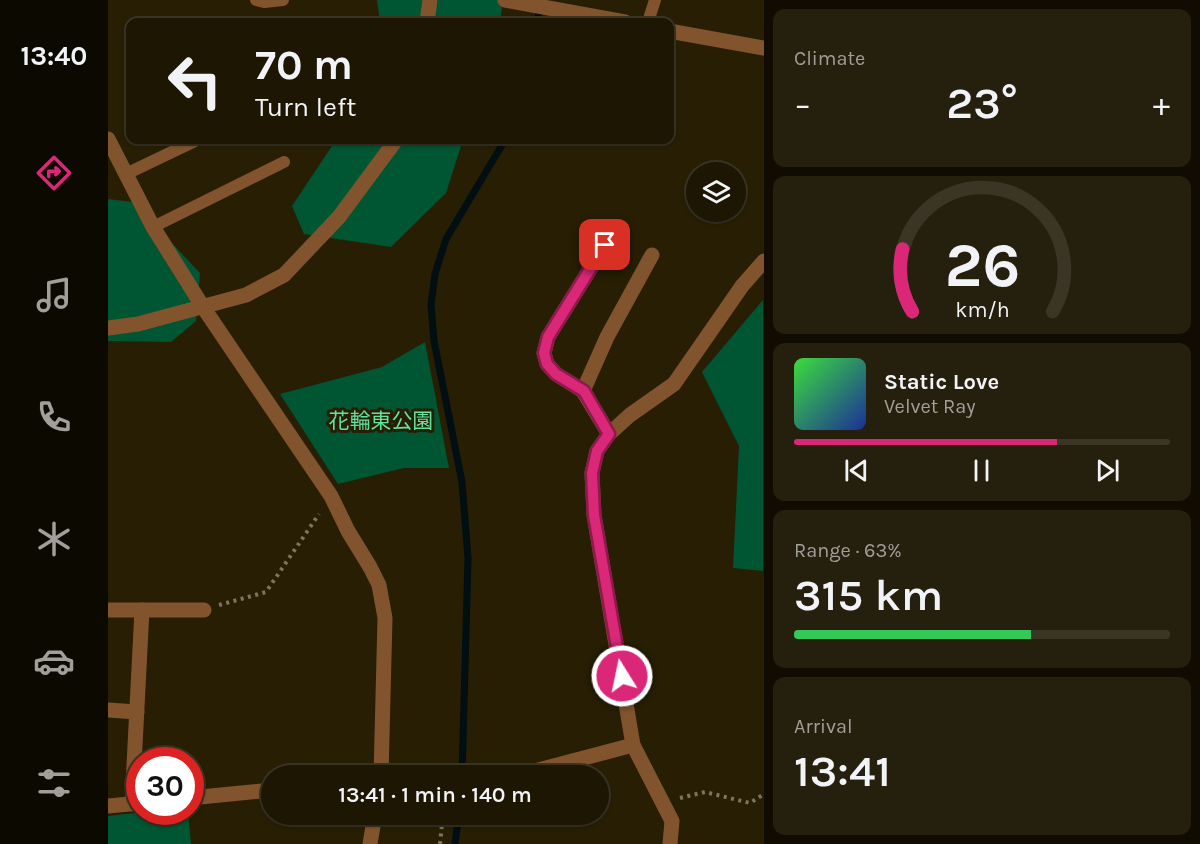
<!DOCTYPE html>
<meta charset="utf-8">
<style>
body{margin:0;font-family:Karla,"Noto Sans JP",sans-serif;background:#251f0d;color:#f1f3f6;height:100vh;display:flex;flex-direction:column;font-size:22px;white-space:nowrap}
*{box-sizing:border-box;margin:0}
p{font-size:20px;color:#a09f9a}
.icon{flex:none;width:33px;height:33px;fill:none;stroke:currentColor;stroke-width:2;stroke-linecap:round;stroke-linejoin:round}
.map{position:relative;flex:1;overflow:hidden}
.panel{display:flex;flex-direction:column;gap:9px;padding:9px;background:#100c02;width:436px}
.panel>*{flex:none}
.guide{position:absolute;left:18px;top:18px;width:548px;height:126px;border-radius:12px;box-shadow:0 2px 4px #0004,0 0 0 2px #3b3525;background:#1d1603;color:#f1f3f6;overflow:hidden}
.tools{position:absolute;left:578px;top:162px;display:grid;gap:12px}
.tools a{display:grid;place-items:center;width:60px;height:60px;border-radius:50%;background:#1d1603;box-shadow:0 2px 4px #0004,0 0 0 2px #3b3525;font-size:30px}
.speed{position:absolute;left:18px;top:747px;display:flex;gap:12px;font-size:30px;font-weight:700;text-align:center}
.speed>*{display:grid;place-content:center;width:78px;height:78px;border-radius:50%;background:#1d1603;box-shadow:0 2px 4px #0004,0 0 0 2px #3b3525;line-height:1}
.speed .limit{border:9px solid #d22;background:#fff;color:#111}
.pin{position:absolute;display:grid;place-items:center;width:51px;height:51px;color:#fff;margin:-26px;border-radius:12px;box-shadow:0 3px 9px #0006}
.me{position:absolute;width:66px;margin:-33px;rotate:350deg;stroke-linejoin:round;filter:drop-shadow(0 0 4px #0008)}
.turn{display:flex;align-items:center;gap:21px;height:126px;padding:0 30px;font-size:27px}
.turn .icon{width:78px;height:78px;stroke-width:2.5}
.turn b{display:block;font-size:42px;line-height:51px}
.big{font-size:45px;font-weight:600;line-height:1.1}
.panel .widget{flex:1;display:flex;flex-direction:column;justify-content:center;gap:9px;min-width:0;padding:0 21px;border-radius:12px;background:#251f0d}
.panel .dial{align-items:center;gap:0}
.dial svg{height:156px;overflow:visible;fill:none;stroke:#3b3525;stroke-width:7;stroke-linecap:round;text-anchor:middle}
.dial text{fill:#f1f3f6;stroke:none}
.song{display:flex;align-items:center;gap:18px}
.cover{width:72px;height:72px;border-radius:9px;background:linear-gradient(135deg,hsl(120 70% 55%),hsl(230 70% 35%))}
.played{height:6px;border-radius:3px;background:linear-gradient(90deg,#db2777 70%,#3b3525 70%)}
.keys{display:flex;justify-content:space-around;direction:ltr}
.heat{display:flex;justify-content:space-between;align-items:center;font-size:33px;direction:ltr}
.charge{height:9px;border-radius:4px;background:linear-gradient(90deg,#34c759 63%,#3b3525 0)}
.trip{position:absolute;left:153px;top:765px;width:348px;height:60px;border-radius:30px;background:#1d1603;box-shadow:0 2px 4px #0004,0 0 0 2px #3b3525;font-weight:600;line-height:60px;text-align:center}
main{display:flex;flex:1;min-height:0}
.menu{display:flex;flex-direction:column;width:108px;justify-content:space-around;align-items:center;background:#0c0901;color:#a09f9a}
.menu .icon{width:42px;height:42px}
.menu .selected{color:#db2777}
.menu b{font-size:27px;color:#f1f3f6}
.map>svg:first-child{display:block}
.green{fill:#005532}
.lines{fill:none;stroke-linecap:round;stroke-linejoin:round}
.stream{stroke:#010e12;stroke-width:7}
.path{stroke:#7c755f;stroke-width:4;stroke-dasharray:3 4.5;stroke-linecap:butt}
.service{stroke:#82542d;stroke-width:12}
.minor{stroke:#82542d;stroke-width:15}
.route-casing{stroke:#8e194d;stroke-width:15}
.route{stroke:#db2777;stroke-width:10}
.labels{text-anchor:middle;stroke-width:6;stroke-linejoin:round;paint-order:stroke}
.park-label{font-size:21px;fill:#60e39f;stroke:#271e04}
</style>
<main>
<nav class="menu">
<b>13:40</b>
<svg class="icon selected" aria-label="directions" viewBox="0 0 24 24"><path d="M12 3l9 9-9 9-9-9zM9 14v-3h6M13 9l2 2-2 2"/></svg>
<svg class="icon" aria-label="music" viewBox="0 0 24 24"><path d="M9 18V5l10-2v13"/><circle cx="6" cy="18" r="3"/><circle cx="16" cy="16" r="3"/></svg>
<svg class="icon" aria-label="phone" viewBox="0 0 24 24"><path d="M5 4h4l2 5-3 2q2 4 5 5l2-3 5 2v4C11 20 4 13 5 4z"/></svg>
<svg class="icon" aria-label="climate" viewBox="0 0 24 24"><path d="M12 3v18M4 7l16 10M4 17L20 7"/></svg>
<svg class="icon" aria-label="car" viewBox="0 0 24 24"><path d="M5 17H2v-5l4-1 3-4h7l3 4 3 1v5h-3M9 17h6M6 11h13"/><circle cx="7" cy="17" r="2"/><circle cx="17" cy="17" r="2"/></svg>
<svg class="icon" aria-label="filters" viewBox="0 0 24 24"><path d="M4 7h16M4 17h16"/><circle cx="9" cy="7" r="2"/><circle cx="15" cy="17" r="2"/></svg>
</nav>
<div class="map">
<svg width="656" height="844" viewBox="0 0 656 844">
<rect width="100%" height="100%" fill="#271e04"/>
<!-- green -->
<g class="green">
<path d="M269 0H395L392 22H272Z"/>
<path d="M228 140H355L338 193 283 247 196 234 184 206Z"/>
<path d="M0 199 25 202 92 273 88 321 63 342 0 341Z"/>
<path d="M655 300V571L625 568 631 446 594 372Z"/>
<path d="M317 342 341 468H296L230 484 172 394 274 367Z"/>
<path d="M36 812H80L83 844H0V816Z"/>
</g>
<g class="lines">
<!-- stream -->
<g class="stream">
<path d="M429 22 432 7"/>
<path d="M354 776 360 558 354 482 326 341 323 305 327 274 338 239 397 140"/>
<path d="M347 844 351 814"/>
</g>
<!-- path -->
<g class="path">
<path d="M111 605 158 592 211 514"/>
<path d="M572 798 597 792 642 803 656 794"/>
<path d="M332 844 335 814"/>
</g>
<!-- service -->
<g class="service">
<path d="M148 0 156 2 175 0"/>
<path d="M540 22 547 0"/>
<path d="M18 174 89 140"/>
<path d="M45 227 176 162"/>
</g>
<!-- minor -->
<g class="minor">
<path d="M397 0 517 22"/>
<path d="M319 22 322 0"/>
<path d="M561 31 656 48"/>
<path d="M0 139 45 227 95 307 223 496 240 531 262 567 271 585 277 618 273 776"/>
<path d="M497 245 440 337 436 353 439 364 448 374 475 391 501 434"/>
<path d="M0 328 30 324 138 295 176 275 231 217 288 140"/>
<path d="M475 391 499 337 544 255"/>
<path d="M0 610H96"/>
<path d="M0 710 29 712"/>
<path d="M359 776 419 773 525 745"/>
<path d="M82 798 164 790"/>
<path d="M24 804 34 610"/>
<path d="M0 806 32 803"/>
<path d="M262 844 267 814"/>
<path d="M562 844 564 821 525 745 486 515 484 473 489 451 501 434 522 415 566 384 634 286 656 261"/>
</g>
</g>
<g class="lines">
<defs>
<path id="route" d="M497 245 440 337 436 353 439 364 448 374 476 391 501 434 489 451 484 473 486 515 514 676"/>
</defs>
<!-- route casing -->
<use href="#route" class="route-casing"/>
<!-- route -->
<use href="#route" class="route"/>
</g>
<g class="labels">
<!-- park labels -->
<g class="park-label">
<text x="273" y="428">花輪東公園</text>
</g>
</g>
</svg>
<div class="tools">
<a><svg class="icon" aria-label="layers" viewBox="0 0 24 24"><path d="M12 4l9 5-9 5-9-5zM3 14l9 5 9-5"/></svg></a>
</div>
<div class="speed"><div class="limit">30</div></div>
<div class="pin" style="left:497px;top:245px;background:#d93025"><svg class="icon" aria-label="arrive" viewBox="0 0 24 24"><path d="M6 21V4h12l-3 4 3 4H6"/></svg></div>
<svg class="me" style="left:514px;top:676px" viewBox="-20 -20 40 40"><circle r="17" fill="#db2777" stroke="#fff" stroke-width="3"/><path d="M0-11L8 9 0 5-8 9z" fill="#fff"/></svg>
<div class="trip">13:41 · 1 min · 140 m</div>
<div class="guide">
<div class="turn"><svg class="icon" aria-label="left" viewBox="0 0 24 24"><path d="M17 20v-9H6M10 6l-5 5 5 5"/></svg><div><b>70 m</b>Turn left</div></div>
</div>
</div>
<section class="panel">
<div class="widget"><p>Climate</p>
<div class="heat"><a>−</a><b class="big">23°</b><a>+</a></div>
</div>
<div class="widget dial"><svg viewBox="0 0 100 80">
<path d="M14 69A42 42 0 1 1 86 69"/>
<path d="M14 69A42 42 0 0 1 9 37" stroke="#db2777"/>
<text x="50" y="56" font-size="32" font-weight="700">26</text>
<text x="50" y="72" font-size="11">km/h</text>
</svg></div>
<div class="widget">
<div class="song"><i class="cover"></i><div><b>Static Love</b><p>Velvet Ray</p></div></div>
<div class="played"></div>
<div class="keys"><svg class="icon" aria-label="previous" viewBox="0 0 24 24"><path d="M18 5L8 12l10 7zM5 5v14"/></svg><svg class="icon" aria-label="pause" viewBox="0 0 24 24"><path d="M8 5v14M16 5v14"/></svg><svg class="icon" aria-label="next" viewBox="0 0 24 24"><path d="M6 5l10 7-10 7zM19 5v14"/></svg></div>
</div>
<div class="widget"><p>Range · 63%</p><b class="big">315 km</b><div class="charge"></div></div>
<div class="widget"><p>Arrival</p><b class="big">13:41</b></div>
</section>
</main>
